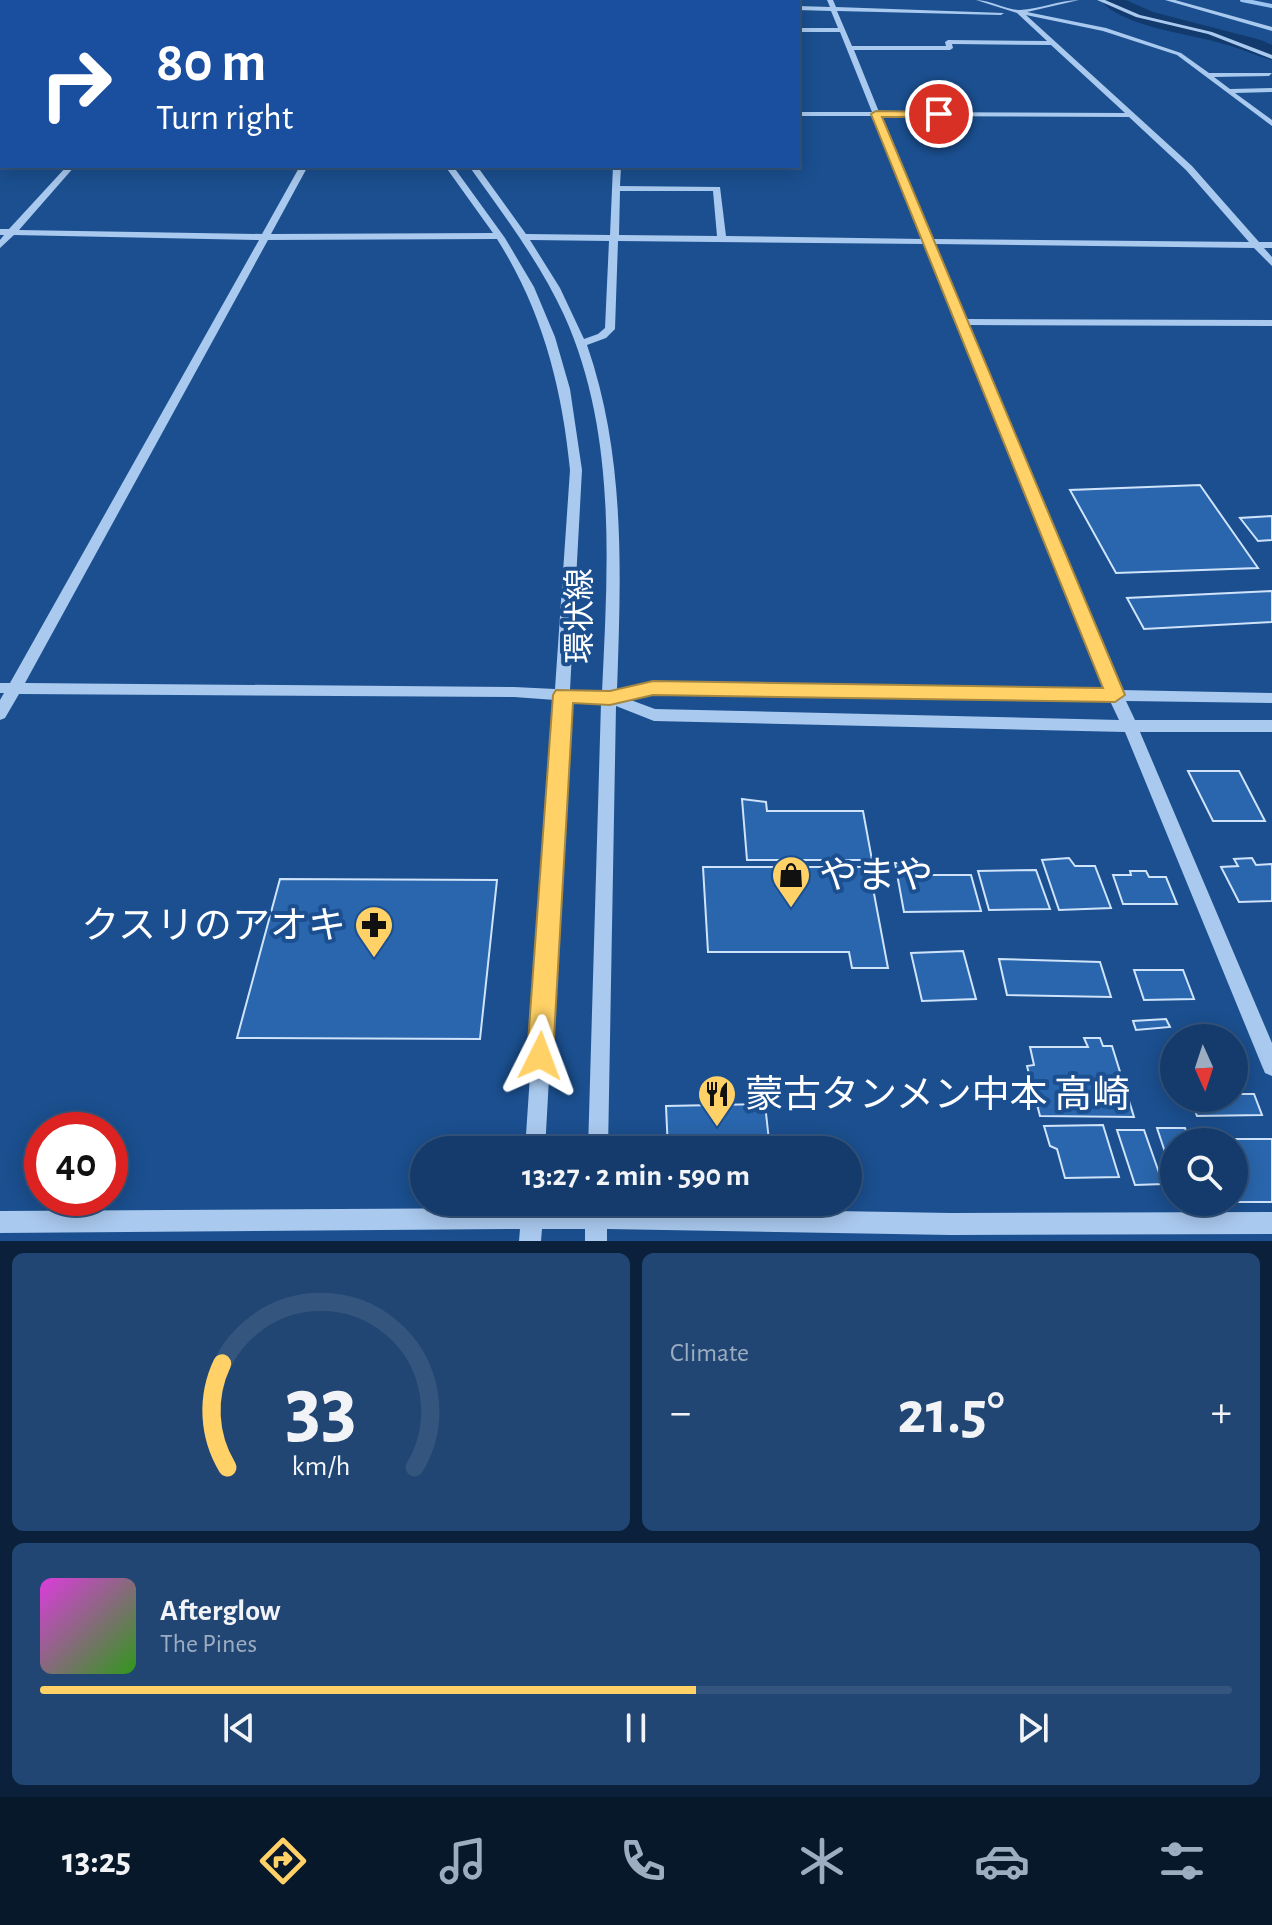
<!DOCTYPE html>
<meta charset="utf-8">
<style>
body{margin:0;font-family:"Alegreya Sans","Noto Sans JP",sans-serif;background:#214673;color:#f1f3f6;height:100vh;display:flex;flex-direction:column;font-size:30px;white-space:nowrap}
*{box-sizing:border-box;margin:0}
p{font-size:26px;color:#9dadc1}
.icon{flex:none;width:44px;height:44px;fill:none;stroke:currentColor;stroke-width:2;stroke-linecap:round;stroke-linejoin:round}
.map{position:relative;height:1241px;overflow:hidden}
.details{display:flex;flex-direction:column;gap:12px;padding:12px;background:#0b203b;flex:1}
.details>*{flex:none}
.guide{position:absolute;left:0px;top:0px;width:800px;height:168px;box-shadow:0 4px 20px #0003,0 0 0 2px #33557e;background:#1a4fa0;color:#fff;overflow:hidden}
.needle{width:52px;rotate:177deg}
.fabs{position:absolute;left:1160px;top:1024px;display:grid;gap:16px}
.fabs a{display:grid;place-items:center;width:88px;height:88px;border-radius:50%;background:#143b6b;box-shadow:0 4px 20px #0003,0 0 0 2px #33557e;font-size:40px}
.speed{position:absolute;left:24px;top:1112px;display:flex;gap:16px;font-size:40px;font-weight:700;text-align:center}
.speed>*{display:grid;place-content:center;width:104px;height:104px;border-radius:50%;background:#143b6b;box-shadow:0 4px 20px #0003,0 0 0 2px #33557e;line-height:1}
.speed .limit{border:12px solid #d22;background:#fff;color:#111}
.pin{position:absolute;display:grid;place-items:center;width:68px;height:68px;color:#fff;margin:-34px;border:4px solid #fff;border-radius:50%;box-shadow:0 2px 8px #0007}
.me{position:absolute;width:88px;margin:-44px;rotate:3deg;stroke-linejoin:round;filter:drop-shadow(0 0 6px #0008)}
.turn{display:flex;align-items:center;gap:28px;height:168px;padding:0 24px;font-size:36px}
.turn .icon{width:104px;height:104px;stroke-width:2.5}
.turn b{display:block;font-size:56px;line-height:68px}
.big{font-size:60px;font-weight:700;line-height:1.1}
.details .card{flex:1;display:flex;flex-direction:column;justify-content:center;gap:12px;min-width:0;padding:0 28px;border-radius:12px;background:#214673}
.details .dial{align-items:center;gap:0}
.dial svg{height:208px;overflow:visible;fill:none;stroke:#33557e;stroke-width:7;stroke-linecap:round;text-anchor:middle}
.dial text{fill:#f1f3f6;stroke:none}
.song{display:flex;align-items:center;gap:24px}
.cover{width:96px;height:96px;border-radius:12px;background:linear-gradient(135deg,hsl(300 70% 55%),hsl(110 70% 35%))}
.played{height:8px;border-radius:4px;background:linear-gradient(90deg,#ffd166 55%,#33557e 55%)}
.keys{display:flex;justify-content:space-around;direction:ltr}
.heat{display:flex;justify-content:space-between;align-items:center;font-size:44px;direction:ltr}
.details .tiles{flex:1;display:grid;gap:12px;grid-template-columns:1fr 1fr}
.card:last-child{grid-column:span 2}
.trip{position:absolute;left:410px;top:1136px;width:452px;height:80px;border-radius:40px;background:#143b6b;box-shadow:0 4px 20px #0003,0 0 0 2px #33557e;font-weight:700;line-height:80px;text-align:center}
.menu{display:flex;height:128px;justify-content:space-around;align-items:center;background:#08182b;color:#9dadc1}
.menu .icon{width:56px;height:56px}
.menu .current{color:#ffd166}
.menu b{font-size:36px;color:#f1f3f6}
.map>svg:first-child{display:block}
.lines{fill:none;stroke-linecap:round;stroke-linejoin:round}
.stream{stroke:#9cc4f0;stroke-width:4}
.river{fill:#123a6d;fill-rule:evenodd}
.building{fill:#2a66ad;stroke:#cfe3fa;stroke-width:2}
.minor{fill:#a9c9ee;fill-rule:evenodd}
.route{fill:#ffd166;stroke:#a68842;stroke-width:2}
.labels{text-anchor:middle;stroke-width:8;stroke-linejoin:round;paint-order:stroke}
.street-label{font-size:32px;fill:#fff;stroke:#1b4f8f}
.near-poi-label{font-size:38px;fill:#fff;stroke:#1b4f8f;text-anchor:start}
</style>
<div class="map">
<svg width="1272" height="1241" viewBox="0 0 1272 1241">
<rect width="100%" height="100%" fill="#1b4f8f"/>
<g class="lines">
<!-- stream -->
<path class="stream" d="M1242 0 1272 6"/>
<!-- river -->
<path class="river" d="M1100 0H1126L1153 12 1261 40 1272 45V60C1256 56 1240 48 1224 44 1192 34 1122 27 1100 0Z"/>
</g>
<!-- building -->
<g class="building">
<path d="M1200 485 1258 568 1116 573 1070 490Z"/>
<path d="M1272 516V540L1258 541 1240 518Z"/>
<path d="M1272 591V622L1144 629 1127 598Z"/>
<path d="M1188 771H1239L1265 821H1213Z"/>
<path d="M742 799 766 802 767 811H863L872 860H747Z"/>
<path d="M1069 858 1075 866H1095L1111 908 1059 910 1042 860Z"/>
<path d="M1252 858 1256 865 1272 864V901L1239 902 1221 867 1238 866 1234 859Z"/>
<path d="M895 863H928L930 875H971L981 911 904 912Z"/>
<path d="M703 867H869L888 968H852L849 952H708Z"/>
<path d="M1036 870 1050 909 989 910 978 871Z"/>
<path d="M1130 871H1146L1149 877H1166L1177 904H1123L1113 875H1131Z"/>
<path d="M280 879 497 880 480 1039 237 1038Z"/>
<path d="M963 951 976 999 922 1001 911 953Z"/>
<path d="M999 959 1100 962 1111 997 1007 995Z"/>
<path d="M1134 970H1183L1194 999 1144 1000Z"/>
<path d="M1166 1019 1170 1027 1136 1030 1133 1021Z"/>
<path d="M1084 1038H1100L1103 1046H1112L1134 1117 1040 1116 1027 1066 1034 1065 1030 1047H1088Z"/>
<path d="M1234 1084 1238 1094H1254L1262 1115 1197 1116 1190 1098H1234Z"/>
<path d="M765 1104 770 1150H668L666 1106Z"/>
<path d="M1103 1125 1119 1177 1065 1178 1057 1149 1050 1146 1044 1126Z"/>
<path d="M1157 1128H1185L1190 1142H1174V1179Z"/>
<path d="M1117 1130H1144L1163 1184 1135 1185Z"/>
<path d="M1196 1139H1272V1202H1218H1234V1142H1197Z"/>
</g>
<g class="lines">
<!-- minor -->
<g class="minor">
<rect x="387" y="0" width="6" height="2"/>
<path d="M404 0H461L464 2H404Z"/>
<path d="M542 0H635L650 2H557Z"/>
<path d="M827 0H833L836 7 1004 13 1001 15 837 11 852 46H946L945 42 948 40 1047 41 1017 13 976 0C991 0 1006 10 1020 10 1040 9 1059 0 1079 0L1027 12 1106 28 1181 53 1209 73H1272L1269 76 1214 77 1230 89 1272 88V92L1235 93 1272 120V126L1177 55 1103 31 1026 15 1192 166 1259 242H1272V248H1264L1272 257V266L1254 248 934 244 965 319 1272 320V326L968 325 1120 690 1272 693V703L1126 701 1135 720H1272V732H1140L1272 1043V1076L1265 1073 1262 1066 1125 732 654 721 616 706 608 1150H588L601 703 570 701 545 1150H525L555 700 514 697 19 694 5 718 0 720V700L4 693H0V683H10L259 240 14 235 0 248V240L4 235H0V229H9L67 166H75L19 230 262 234 300 166H308L271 234 493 233 445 166H453L505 238 534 287 555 337 570 389 582 470 570 690 602 692C608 566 617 432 564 315 539 261 503 214 469 166H477L526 234 610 235 613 166H621L620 186 720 187 726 236 923 239 874 116H798V112H872L840 32H798V28H838L831 11 798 10V6L830 7ZM952 44 1051 45 1125 113 879 112 854 50H950L953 48ZM881 116 1129 117 1186 170 1249 242 932 239ZM620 191H713L717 236 619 235ZM497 239C542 310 562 387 570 470L555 689 514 687 25 683 268 240ZM530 240 609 241 605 328 598 334 584 339 560 288ZM618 241 925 244 1105 690 653 683 617 691C621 575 626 457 587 345L606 338 615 329ZM653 693 1110 701 1119 720 655 709 628 699Z"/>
<path d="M1097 0H1105L1140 15 1212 32 1272 55V59L1208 34 1136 17Z"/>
<path d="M1165 0H1175L1272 27V31Z"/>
<path d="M2 23V27L0 28V24Z"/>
<rect x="0" y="42" width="2" height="4"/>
<rect x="0" y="110" width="2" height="4"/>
<path d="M521 1202H543V1207H585V1202H607V1207L951 1213 1272 1212V1234L951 1235 607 1229V1241H585V1229H542L541 1241H519L520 1229 0 1233V1211L521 1208Z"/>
</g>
</g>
<!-- route -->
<path class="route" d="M876 111 939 112 944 114 939 117H882L1125 695 1115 702 653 695 610 705 573 703 553 1056 549 1065 540 1068 531 1065 527 1056 553 695 556 690 610 691 653 681 1103 688 871 114Z"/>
<!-- icons -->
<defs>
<symbol id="shop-pin" viewBox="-11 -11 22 30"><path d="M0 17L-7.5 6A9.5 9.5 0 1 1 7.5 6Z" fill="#ffd166" stroke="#1b4f8f"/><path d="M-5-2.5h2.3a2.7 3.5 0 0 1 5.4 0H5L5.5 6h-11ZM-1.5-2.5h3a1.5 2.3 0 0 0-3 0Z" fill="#111"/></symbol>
<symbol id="pharmacy-pin" viewBox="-11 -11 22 30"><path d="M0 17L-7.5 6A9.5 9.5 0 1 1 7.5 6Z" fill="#ffd166" stroke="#1b4f8f"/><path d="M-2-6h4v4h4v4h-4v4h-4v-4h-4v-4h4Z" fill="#111"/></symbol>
<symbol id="restaurant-pin" viewBox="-11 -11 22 30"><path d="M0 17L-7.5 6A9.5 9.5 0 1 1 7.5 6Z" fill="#ffd166" stroke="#1b4f8f"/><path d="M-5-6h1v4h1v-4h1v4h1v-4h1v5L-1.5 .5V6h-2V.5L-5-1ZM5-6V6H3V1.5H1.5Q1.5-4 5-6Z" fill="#111"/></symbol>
</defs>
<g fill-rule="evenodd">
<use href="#shop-pin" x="769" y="853" width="44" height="60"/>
<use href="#pharmacy-pin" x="352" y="903" width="44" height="60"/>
<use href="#restaurant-pin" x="695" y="1072" width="44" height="60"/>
</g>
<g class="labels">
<!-- street labels -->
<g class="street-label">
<text transform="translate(579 616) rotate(-90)" y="11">環状線</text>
</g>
<!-- near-poi labels -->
<g class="near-poi-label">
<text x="819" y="888">やまや</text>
<text x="346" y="938" text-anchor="end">クスリのアオキ</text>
<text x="745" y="1107">蒙古タンメン中本 高崎</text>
</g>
</g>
</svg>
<div class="fabs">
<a><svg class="needle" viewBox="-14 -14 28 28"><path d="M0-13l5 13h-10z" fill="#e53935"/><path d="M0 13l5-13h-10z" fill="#9dadc1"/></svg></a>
<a><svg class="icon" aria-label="search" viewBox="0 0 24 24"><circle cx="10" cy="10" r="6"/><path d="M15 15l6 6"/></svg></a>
</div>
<div class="speed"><div class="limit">40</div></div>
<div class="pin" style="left:939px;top:114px;background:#d93025"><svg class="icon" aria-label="arrive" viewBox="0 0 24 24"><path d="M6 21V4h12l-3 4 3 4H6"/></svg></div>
<svg class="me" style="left:540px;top:1056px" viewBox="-20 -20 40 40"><path d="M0-17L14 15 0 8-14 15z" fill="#ffd166" stroke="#fff" stroke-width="4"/></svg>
<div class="trip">13:27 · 2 min · 590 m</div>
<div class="guide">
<div class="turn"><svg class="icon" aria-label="right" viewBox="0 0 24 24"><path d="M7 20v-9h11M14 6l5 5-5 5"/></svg><div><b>80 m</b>Turn right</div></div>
</div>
</div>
<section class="details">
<div class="tiles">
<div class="card dial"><svg viewBox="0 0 100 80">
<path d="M14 69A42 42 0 1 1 86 69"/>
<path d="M14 69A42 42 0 0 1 12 29" stroke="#ffd166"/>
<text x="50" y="56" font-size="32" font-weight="700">33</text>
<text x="50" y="72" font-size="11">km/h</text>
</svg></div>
<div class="card"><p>Climate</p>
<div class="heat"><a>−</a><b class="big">21.5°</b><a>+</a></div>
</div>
<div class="card">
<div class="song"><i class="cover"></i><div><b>Afterglow</b><p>The Pines</p></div></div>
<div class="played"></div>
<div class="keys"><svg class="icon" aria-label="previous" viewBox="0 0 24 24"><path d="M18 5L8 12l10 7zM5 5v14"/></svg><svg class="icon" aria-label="pause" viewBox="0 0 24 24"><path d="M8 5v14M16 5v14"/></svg><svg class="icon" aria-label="next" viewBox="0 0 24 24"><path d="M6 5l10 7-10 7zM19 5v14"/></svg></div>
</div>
</div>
</section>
<nav class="menu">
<b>13:25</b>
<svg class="icon current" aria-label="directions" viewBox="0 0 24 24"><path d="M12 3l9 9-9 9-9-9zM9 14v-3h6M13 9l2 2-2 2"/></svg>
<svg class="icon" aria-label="music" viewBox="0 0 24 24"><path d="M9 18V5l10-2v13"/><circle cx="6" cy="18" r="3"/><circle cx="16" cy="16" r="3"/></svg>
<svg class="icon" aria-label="phone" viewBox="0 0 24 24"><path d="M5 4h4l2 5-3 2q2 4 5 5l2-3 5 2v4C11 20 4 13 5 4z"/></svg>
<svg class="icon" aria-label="climate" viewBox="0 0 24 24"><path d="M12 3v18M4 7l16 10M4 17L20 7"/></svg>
<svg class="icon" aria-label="car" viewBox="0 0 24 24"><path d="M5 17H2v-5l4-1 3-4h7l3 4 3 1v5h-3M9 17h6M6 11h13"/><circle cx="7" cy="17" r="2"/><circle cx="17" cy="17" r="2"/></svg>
<svg class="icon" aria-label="filters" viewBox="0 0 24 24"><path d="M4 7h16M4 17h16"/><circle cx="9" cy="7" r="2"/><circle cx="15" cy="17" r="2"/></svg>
</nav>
